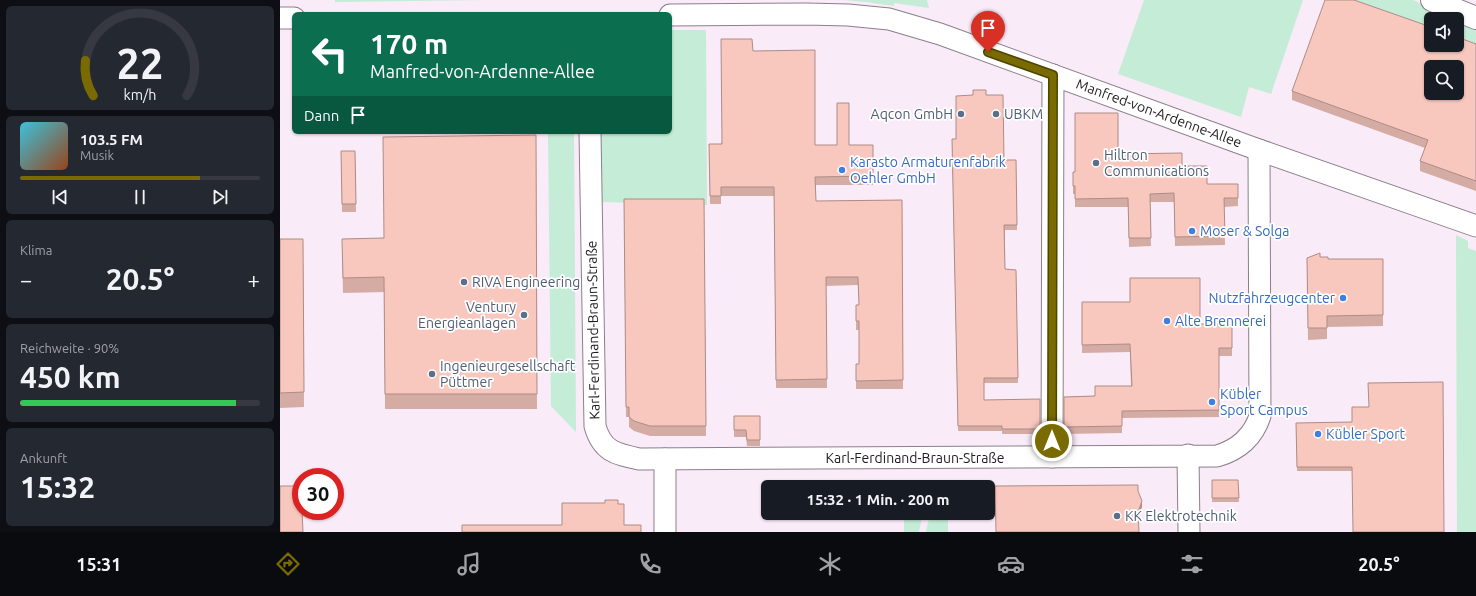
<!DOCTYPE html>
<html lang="de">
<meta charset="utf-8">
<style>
body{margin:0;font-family:Ubuntu,sans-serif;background:#242831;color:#f1f3f6;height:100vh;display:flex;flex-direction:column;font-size:15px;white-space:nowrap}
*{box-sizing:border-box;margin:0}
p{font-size:13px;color:#9ea1a6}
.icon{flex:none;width:22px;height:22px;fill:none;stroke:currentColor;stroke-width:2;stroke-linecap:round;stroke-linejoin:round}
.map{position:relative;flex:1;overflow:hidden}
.sheet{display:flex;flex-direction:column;gap:6px;padding:6px;background:#0d0f14;width:280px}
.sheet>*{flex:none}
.top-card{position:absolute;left:12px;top:12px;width:380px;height:122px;border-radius:6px;box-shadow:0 1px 3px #0004;background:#0b6e4f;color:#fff;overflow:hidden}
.buttons{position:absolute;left:1144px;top:12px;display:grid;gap:8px}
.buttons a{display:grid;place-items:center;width:40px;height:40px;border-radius:6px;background:#171b24;box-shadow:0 1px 3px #0004;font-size:20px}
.speed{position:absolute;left:12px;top:468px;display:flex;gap:8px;font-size:20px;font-weight:700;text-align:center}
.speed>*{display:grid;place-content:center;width:52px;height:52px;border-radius:50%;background:#171b24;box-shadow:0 1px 3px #0004;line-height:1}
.speed .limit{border:6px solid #d22;background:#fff;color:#111}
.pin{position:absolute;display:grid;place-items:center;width:34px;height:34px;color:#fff;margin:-41px -17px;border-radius:50% 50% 50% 0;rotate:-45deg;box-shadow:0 0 4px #0007}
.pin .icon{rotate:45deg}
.me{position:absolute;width:44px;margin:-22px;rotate:0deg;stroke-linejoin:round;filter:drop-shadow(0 0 3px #0008)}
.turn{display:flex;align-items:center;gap:14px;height:84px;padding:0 12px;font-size:18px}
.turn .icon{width:52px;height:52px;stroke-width:2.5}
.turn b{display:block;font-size:28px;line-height:34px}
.then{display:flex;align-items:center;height:38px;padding:0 12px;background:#0003;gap:8px;font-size:15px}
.big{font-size:30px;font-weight:600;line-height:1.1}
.sheet .widget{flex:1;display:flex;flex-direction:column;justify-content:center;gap:6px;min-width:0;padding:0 14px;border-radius:6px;background:#242831}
.sheet .dial{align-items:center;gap:0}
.dial svg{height:104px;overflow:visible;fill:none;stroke:#363941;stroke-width:7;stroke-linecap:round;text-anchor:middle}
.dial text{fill:#f1f3f6;stroke:none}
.song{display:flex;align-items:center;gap:12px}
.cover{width:48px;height:48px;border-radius:6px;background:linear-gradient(135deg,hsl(190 70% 55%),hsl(20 70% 35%))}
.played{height:4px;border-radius:2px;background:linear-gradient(90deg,#796a02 75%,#363941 75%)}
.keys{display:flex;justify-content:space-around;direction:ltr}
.heat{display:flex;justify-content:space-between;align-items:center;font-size:22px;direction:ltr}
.charge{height:6px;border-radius:3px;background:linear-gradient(90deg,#34c759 90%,#363941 0)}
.trip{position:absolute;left:481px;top:480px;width:234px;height:40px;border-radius:6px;background:#171b24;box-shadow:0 1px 3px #0004;font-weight:600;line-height:40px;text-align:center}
.tab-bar{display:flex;height:64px;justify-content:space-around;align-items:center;background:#090b0e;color:#9ea1a6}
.tab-bar .icon{width:28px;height:28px}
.tab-bar .active{color:#796a02}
.tab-bar b{font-size:18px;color:#f1f3f6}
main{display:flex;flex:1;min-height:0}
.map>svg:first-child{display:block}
.green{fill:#c4ecd6}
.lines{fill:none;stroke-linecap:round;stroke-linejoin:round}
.minor-casing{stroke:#8c7f8b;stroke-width:23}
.major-casing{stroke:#8c7f8b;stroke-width:24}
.minor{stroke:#fff;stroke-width:21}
.major{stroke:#fff;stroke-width:22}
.wall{fill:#d5aca4}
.shaded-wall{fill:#ae8c86}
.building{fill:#f8c8bf;stroke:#ae8c86;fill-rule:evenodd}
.route-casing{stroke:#4f4501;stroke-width:10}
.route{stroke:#796a02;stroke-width:7}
.service-dot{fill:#5c6f8a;stroke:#fff;stroke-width:1.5}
.shop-dot{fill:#3f7fe0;stroke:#fff;stroke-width:1.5}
.labels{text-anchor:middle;stroke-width:3.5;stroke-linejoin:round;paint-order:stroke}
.street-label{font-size:14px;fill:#1f1a1f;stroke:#fff}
.service-label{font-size:14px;fill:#4e5e75;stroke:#fff;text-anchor:start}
.shop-label{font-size:14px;fill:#366cbe;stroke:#fff;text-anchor:start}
</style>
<main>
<section class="sheet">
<div class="widget dial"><svg viewBox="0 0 100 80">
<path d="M14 69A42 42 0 1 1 86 69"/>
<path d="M14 69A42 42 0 0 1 8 42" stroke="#796a02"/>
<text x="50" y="56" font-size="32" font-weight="700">22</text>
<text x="50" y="72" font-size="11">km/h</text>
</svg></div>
<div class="widget">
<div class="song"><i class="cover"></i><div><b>103.5 FM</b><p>Musik</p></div></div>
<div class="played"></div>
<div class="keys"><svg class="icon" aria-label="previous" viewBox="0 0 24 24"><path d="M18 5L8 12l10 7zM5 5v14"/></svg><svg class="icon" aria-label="pause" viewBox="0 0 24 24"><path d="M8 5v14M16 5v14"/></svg><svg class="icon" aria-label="next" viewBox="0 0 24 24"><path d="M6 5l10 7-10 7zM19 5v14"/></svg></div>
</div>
<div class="widget"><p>Klima</p>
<div class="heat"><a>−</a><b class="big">20.5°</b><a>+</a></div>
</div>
<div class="widget"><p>Reichweite · 90%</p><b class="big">450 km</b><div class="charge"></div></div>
<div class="widget"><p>Ankunft</p><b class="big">15:32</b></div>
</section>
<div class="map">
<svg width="1196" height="532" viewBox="0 0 1196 532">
<rect width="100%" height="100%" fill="#f9ebf8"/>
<!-- green -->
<g class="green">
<path d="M55 0H205L55 2Z"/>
<path d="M564 0H647L649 8 614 3V6L586 2Z"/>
<path d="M864 0H1023L991 94 969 87 961 117 838 74Z"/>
<path d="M1048 0H1133L1175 19H1151V37Z"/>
<path d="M1177 20 1196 28V53L1177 45Z"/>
<path d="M390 30H426L427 205 321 202 320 132H390Z"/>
<path d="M268 132H294L296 432 271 406Z"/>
<path d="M1176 235 1188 241V248L1196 251V532H1177Z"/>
<path d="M644 480V487H623V481Z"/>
<path d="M624 513H643L639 532H624Z"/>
<path d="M650 513H668V532H646Z"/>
</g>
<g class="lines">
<defs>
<g id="minor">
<path d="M390 15 526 14 568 15 609 19 660 34 979 150 1196 226"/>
<path d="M0 18H14"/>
<path d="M310 132 315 426C322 451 335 454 359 459L937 456C958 450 973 437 980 416L979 150"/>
<path d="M908 455 909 532"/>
<path d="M772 457 773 75"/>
<path d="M385 459V532"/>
</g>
<path id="major" d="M1152 0 1196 18"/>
</defs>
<!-- minor casing -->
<use href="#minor" class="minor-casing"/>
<!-- major casing -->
<use href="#major" class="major-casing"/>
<!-- minor -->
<use href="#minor" class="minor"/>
<!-- major -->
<use href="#major" class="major"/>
</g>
<!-- wall -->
<g class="wall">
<path d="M1196 44V191L1140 171V161L1145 148 1012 100V91Z"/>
<path d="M473 51 535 145H593V185H536V201L622 200 623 389H576V364H579V330H576V305H579L578 285 546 286 547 388H496L494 196H441V204H430L429 144H441Z"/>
<path d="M706 95 724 160H736L737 230H725V269L736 270 738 383H704V400L760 399V434H722V431H678L672 145 676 139Z"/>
<path d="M256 135 257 409H105L104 292 63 293 62 254 103 238Z"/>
<path d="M61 151H75L76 212H62Z"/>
<path d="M838 154 902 166 927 184H958V206L944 207 945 245 895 246 894 202H870L871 246 849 247 848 207H795V194H793V172H795Z"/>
<path d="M344 199H424L426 436H370L354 431 349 427V417H346Z"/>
<path d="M0 239H23L24 407 0 408Z"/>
<path d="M1040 257 1048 259H1103V326L1047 327V339L1028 340 1027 258Z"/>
<path d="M802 302 920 324H952V356H939V417L842 418V433L784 434V397L815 396 851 386 850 352 802 353Z"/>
<path d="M454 416H480V446H467L466 437H454Z"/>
<path d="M1016 423 1164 532 1072 471H1017Z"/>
<path d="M932 480H958L959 502H932Z"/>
</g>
<!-- shaded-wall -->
<path class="shaded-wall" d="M862 501V507L858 518V512Z"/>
<!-- building -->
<g class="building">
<path d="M1045 0H1074L1151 27V45H1177V37L1196 44V181L1140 161 1148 140 1012 91ZM1151 67H1177V93H1151Z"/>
<path d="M441 39H472L473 51 535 50V145H557V103H569V145H593V176L535 177 536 201 622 200 623 380 576 381V364H579V321H576V305H579L578 277H546L547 379 496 380 494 187H441V196H430L429 144H442Z"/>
<path d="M693 90H706V95H723L724 160H736L737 225H724L725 269 736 270 738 378H704V400L760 399V429H722V426H678L672 139H676V96L693 95Z"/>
<path d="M795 113H838V154L902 153V166H927V184H958V198H944L945 236 895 237 894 193 870 194 871 238H849L848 198 795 199V186H793V172H795Z"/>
<path d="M256 135 257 394H105L104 277 63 278 62 239 104 238 103 137Z"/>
<path d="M61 151H75L76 204H62Z"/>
<path d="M344 199H424L426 426H370L354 421 349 417V407H346Z"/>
<path d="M0 239H23L24 392 0 393Z"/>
<path d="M1040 253V257H1048V259H1103V315L1047 316V328H1028L1027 258Z"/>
<path d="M850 278H920V324H952V348H939V410L842 411V426L784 427V397L815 396V386H852L850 344 802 345V302H850Z"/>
<path d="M1163 382 1164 532H1073L1072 467H1017L1016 423 1072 422V407H1089L1088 383Z"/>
<path d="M454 416H480V440H467L466 430H454Z"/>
<path d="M932 480H958L959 498H932Z"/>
<path d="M858 485V491L862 501 858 512 859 532H716L715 486Z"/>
<path d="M0 486H21V511H22L23 532H0Z"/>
<path d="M325 500H338V504H344V525H361V532H182V525H282V503H325Z"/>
</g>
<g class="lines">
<defs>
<path id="route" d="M708 52 773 75 772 441"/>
</defs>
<!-- route casing -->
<use href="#route" class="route-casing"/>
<!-- route -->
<use href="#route" class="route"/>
</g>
<!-- markers -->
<g class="service-dot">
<circle cx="681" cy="114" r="4"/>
<circle cx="716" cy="114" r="4"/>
<circle cx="816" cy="163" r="4"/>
<circle cx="184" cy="282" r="4"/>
<circle cx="244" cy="315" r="4"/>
<circle cx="152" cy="374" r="4"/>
<circle cx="837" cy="516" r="4"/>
</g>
<g class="shop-dot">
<circle cx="562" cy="170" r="4"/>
<circle cx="912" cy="231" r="4"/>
<circle cx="1063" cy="298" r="4"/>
<circle cx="887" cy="321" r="4"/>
<circle cx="932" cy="402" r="4"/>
<circle cx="1038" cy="434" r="4"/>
</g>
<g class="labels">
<!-- street labels -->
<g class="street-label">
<text transform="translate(879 113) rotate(20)" y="5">Manfred-von-Ardenne-Allee</text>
<text transform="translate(313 330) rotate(-91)" y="5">Karl-Ferdinand-Braun-Straße</text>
<text x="635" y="463">Karl-Ferdinand-Braun-Straße</text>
</g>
<!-- service labels -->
<g class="service-label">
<text x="673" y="119" text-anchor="end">Aqcon GmbH</text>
<text x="724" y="119">UBKM</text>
<text x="824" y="160">Hiltron<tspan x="824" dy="16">Communications</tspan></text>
<text x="192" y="287">RIVA Engineering</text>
<text x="236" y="312" text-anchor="end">Ventury<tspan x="236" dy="16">Energieanlagen</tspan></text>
<text x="160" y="371">Ingenieurgesellschaft<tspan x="160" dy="16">Püttmer</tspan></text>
<text x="845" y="521">KK Elektrotechnik</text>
</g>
<!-- shop labels -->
<g class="shop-label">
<text x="570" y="167">Karasto Armaturenfabrik<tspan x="570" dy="16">Oehler GmbH</tspan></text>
<text x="920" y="236">Moser &amp; Solga</text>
<text x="1055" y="303" text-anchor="end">Nutzfahrzeugcenter</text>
<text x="895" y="326">Alte Brennerei</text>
<text x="940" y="399">Kübler<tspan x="940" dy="16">Sport Campus</tspan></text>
<text x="1046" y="439">Kübler Sport</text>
</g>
</g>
</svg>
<div class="buttons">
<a><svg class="icon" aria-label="sound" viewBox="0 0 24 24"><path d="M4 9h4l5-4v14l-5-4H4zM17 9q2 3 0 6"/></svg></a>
<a><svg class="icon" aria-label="search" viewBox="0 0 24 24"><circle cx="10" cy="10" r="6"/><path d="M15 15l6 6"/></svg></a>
</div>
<div class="speed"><div class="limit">30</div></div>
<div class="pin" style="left:708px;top:52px;background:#d93025"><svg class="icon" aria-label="arrive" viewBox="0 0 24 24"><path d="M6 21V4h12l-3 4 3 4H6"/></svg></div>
<svg class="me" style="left:772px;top:441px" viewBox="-20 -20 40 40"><circle r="17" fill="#796a02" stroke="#fff" stroke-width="3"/><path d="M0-11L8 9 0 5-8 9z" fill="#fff"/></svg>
<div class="trip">15:32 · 1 Min. · 200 m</div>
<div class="top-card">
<div class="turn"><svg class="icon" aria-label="left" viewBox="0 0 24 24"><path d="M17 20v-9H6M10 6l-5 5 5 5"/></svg><div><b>170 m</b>Manfred-von-Ardenne-Allee</div></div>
<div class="then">Dann<svg class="icon" aria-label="arrive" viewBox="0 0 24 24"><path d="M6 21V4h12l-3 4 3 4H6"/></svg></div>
</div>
</div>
</main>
<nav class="tab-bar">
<b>15:31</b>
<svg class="icon active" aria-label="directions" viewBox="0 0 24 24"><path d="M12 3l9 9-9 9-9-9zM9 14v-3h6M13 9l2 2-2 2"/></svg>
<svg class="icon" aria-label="music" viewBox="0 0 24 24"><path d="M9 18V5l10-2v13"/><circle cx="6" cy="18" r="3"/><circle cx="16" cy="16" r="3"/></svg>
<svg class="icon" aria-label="phone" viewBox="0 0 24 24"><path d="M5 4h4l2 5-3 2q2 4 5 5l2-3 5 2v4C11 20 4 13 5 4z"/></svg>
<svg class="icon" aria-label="climate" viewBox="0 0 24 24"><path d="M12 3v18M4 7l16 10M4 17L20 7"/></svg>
<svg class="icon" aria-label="car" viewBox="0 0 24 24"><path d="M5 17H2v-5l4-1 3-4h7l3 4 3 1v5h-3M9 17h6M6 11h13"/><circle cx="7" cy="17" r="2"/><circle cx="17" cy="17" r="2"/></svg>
<svg class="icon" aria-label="filters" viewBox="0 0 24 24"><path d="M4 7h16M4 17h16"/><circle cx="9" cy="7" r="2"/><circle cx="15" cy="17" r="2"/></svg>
<b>20.5°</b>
</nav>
